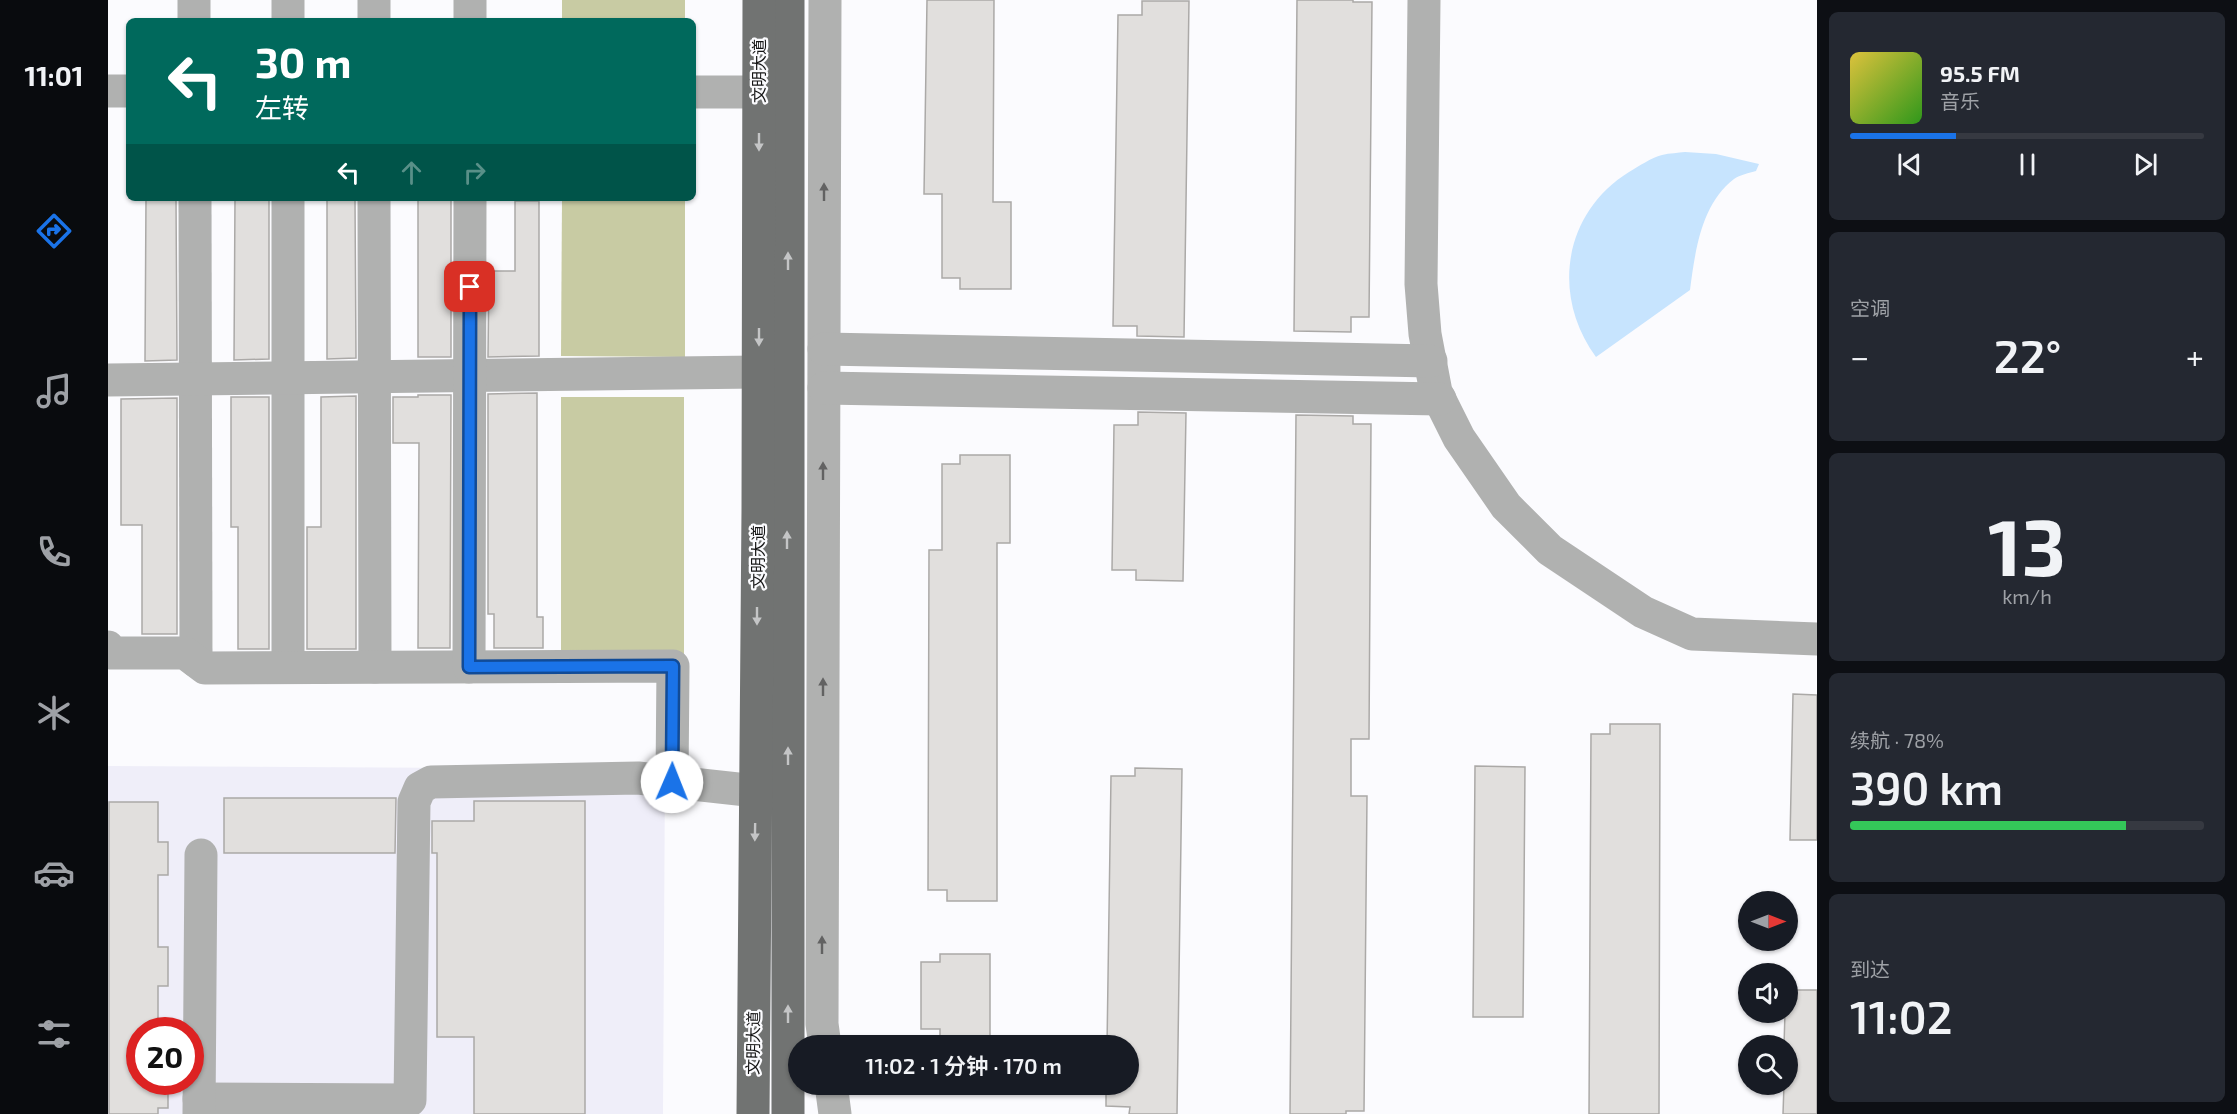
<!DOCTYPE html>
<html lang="zh">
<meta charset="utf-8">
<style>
body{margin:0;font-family:"Exo 2","Noto Sans SC",sans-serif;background:#242831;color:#f1f3f6;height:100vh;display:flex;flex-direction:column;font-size:22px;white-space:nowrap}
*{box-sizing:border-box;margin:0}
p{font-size:20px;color:#9ea1a6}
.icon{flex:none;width:33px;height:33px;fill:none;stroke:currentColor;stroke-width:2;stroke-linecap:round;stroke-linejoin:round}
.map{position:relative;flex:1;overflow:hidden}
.details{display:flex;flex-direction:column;gap:12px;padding:12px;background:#0d0f14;width:420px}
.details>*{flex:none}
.top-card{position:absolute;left:18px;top:18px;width:570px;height:183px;border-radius:9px;box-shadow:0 2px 4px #0004;background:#00695c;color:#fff;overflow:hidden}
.needle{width:39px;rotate:90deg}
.controls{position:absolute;left:1630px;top:891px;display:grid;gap:12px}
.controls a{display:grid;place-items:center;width:60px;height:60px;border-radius:50%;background:#171b24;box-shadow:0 2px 4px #0004;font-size:30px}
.speed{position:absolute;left:18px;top:1017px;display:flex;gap:12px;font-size:30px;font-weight:700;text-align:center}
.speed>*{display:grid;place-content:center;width:78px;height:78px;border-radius:50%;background:#171b24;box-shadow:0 2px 4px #0004;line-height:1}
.speed .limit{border:9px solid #d22;background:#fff;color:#111}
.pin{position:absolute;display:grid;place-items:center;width:51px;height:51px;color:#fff;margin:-26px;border-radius:12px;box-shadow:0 3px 9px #0006}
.me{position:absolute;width:66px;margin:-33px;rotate:1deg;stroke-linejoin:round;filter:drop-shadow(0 0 4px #0008)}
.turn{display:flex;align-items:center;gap:21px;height:126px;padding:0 30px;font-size:27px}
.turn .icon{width:78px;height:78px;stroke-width:2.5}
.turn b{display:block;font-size:42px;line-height:51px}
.lanes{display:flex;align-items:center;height:57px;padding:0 30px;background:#0003;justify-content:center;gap:30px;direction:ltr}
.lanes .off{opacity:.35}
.big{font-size:45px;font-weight:600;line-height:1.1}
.details .tile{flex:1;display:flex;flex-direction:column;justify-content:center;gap:9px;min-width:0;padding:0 21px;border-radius:9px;background:#242831}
.details .dial{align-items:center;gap:0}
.dial b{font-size:78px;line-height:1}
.song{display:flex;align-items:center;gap:18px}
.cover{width:72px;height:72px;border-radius:9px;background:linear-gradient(135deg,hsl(50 70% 55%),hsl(110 70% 35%))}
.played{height:6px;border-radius:3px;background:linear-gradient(90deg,#1a73e8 30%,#363941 30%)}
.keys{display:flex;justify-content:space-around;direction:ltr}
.heat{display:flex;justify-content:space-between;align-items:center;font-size:33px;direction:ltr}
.charge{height:9px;border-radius:4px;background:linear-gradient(90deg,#34c759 78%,#363941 0)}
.trip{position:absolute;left:680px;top:1035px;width:351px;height:60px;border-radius:30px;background:#171b24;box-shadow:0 2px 4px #0004;font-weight:600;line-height:60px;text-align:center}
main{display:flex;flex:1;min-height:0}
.dock{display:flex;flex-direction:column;width:108px;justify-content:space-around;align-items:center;background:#090b0e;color:#9ea1a6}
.dock .icon{width:42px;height:42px}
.dock .on{color:#1a73e8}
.dock b{font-size:27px;color:#f1f3f6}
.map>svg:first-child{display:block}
.built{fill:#efeef9;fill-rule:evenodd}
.green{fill:#c8cba3}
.water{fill:#c7e4fe}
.building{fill:#e1dfdd;stroke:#aba9a7;stroke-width:1.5}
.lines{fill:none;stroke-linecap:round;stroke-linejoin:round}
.minor{stroke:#b0b1b0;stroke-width:33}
.major{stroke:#717372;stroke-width:33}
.oneway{fill:#c4c5c6}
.oneway2{fill:#626262}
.route-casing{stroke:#114b97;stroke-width:15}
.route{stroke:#1a73e8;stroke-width:10}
.labels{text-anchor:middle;stroke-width:4.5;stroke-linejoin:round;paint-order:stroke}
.street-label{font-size:16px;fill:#141414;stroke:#fbfbfe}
</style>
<main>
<nav class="dock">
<b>11:01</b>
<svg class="icon on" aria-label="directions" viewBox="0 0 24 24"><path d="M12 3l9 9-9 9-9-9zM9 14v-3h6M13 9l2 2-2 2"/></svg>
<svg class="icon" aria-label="music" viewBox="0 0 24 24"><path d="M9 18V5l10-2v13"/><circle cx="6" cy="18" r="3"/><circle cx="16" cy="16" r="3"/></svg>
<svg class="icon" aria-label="phone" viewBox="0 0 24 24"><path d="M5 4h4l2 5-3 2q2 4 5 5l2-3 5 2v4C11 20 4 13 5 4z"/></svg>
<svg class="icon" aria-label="climate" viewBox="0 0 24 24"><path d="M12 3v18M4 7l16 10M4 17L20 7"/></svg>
<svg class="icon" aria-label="car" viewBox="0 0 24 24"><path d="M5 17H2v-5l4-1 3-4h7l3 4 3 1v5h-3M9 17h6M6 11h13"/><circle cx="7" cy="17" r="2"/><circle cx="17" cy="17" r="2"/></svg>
<svg class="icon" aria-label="filters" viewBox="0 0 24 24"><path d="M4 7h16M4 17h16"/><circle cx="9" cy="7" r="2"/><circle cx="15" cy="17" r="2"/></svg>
</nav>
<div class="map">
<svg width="1709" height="1114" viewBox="0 0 1709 1114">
<rect width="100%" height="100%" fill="#fbfbfe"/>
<!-- built -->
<path class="built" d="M0 766 557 769 555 1114H0ZM32 1030H82V1082H32Z"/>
<!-- green -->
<g class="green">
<rect x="454" y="0" width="123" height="21"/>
<path d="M454 198H577V357L453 356Z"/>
<path d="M453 397H576V654L453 653Z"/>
</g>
<!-- water -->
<path class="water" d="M1577 152 1608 154 1651 164 1648 171C1641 173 1632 175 1626 179 1593 204 1587 252 1582 290L1488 357C1443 296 1455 213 1521 172 1531 166 1543 158 1554 155 1562 153 1570 153 1577 152Z"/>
<!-- building -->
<g class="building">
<path d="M819 0H886L885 202H903V289H852V278H834V194H816Z"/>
<path d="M1189 0H1245V2H1264L1261 317H1243V332L1186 331Z"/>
<path d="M1034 1H1081L1076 337 1029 336V326H1005L1010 15H1034Z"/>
<path d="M38 198H68L69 360 37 361Z"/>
<path d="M127 198H161V359L126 360Z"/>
<path d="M219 198H247L248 358 219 359Z"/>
<rect x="310" y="198" width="33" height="159"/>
<path d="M407 201H431V356L380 357 381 271H407Z"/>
<path d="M429 393V617H435V648H386V614H380V394Z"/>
<path d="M310 395H343L342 648H310L311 443H285V397H310Z"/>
<path d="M248 396V649H199V527H213V397Z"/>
<path d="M123 397H161V649H130V527H123Z"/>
<path d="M69 398V634H34V525H13V399Z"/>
<path d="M1030 412 1078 413 1075 581 1028 580V570H1004L1006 425H1030Z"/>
<path d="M1188 415 1245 416V424H1263L1261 739H1243V796H1259L1256 1111H1238V1114H1182Z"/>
<path d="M852 455H902V543H889V901H839V890H820L821 550H834V464H852Z"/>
<path d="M1685 694 1709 695V840H1682Z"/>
<path d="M1502 724H1552L1551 1114H1481L1483 734H1502Z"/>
<path d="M1367 766 1417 767 1415 1017H1365Z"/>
<path d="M1027 768 1074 769 1069 1114H1021L1022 1107 998 1106V1084H1020V1046H999L1003 776H1027Z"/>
<path d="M116 798H288L287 853H116Z"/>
<path d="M366 801H477V1114H366V1037H329V853H324V821H366Z"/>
<path d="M1 802H50V842H60V875H50V947H60V986H50V1030H32V1082H60V1108H50V1114H1Z"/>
<path d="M832 954H882V1038H832V1029H813V962H832Z"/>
<path d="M1680 990H1709V1114H1675L1676 1084H1680V1046H1676L1677 1012H1680Z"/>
</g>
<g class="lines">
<!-- minor -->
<g class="minor">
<path d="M86 0V21"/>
<path d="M180 0V21"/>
<path d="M266 0V21"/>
<path d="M717 0 714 1024 717 1046"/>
<path d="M1316 0 1313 284 1317 334 1328 392 1351 438 1398 506 1442 550 1535 612 1584 634 1709 639"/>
<path d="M362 21V0"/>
<path d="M0 91H21"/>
<path d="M585 92H651"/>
<path d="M87 198 88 661"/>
<path d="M180 198V667"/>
<path d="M266 198 267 667"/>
<path d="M716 349 1323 361"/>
<path d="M0 380 650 372"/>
<path d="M716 388 1332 399"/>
<path d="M0 647 3 653H77L97 668 565 666 564 782"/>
<path d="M361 667 362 198"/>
<path d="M723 1084 727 1114"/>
<path d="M91 1099 302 1100 306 802 312 788 323 782 530 778 648 791"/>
<path d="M91 1114 93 855"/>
</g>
<!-- major -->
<g class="major">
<path d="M680 0V1114"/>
<path d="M645 1114 650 510 651 0"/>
</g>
</g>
<!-- one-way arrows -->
<defs><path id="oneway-solid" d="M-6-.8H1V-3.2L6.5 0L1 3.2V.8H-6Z" transform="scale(1.5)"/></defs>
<g class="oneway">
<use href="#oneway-solid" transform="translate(651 142) rotate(90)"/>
<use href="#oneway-solid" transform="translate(680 261) rotate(-90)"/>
<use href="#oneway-solid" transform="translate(651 337) rotate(90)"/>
<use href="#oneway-solid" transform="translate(679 540) rotate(-90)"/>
<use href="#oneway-solid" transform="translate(649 616) rotate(90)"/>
<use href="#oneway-solid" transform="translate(680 756) rotate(-90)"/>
<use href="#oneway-solid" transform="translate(647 832) rotate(91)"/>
<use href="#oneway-solid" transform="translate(680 1014) rotate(-90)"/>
</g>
<g class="oneway2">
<use href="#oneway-solid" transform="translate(716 192) rotate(-90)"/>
<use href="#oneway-solid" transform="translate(715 471) rotate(-90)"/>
<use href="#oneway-solid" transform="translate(715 687) rotate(-90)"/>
<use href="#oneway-solid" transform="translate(714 945) rotate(-90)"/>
</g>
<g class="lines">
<defs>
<path id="route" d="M362 287 361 667 565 666 564 782"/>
</defs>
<!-- route casing -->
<use href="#route" class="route-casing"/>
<!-- route -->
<use href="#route" class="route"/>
</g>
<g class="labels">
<!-- street labels -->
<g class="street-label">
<text transform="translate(651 71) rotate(-90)" y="6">文明大道</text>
<text transform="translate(650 557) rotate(-90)" y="6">文明大道</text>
<text transform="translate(645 1043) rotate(-89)" y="6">文明大道</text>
</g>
</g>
</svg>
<div class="controls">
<a><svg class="needle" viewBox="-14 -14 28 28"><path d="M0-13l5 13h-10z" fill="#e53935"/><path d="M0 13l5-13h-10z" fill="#9ea1a6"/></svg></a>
<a><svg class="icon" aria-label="sound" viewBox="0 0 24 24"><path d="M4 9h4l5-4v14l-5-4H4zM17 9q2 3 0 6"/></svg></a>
<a><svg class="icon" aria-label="search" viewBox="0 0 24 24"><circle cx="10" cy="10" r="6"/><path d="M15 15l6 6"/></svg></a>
</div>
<div class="speed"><div class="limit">20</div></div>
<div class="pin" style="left:362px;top:287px;background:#d93025"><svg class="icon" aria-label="arrive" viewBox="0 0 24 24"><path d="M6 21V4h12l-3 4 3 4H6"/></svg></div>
<svg class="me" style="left:564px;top:782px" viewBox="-20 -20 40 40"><circle r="19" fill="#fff"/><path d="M0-13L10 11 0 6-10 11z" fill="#1a73e8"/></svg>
<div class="trip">11:02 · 1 分钟 · 170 m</div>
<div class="top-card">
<div class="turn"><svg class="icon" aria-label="left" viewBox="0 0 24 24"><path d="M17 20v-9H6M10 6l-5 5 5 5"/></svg><div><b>30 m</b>左转</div></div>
<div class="lanes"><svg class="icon" aria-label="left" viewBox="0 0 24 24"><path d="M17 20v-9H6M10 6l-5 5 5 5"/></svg><svg class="icon off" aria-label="ahead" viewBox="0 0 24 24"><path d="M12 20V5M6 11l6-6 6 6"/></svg><svg class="icon off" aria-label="right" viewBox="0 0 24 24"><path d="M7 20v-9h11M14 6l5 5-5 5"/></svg></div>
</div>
</div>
<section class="details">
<div class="tile">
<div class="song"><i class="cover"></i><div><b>95.5 FM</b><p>音乐</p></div></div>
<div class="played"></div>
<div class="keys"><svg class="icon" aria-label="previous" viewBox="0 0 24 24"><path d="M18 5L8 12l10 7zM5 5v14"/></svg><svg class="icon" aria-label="pause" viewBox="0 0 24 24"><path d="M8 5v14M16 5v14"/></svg><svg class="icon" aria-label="next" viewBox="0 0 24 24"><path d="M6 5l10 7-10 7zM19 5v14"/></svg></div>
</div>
<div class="tile"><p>空调</p>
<div class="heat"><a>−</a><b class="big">22°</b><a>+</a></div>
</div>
<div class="tile dial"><b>13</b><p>km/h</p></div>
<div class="tile"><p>续航 · 78%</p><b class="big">390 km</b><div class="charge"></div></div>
<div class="tile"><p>到达</p><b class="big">11:02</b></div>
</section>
</main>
